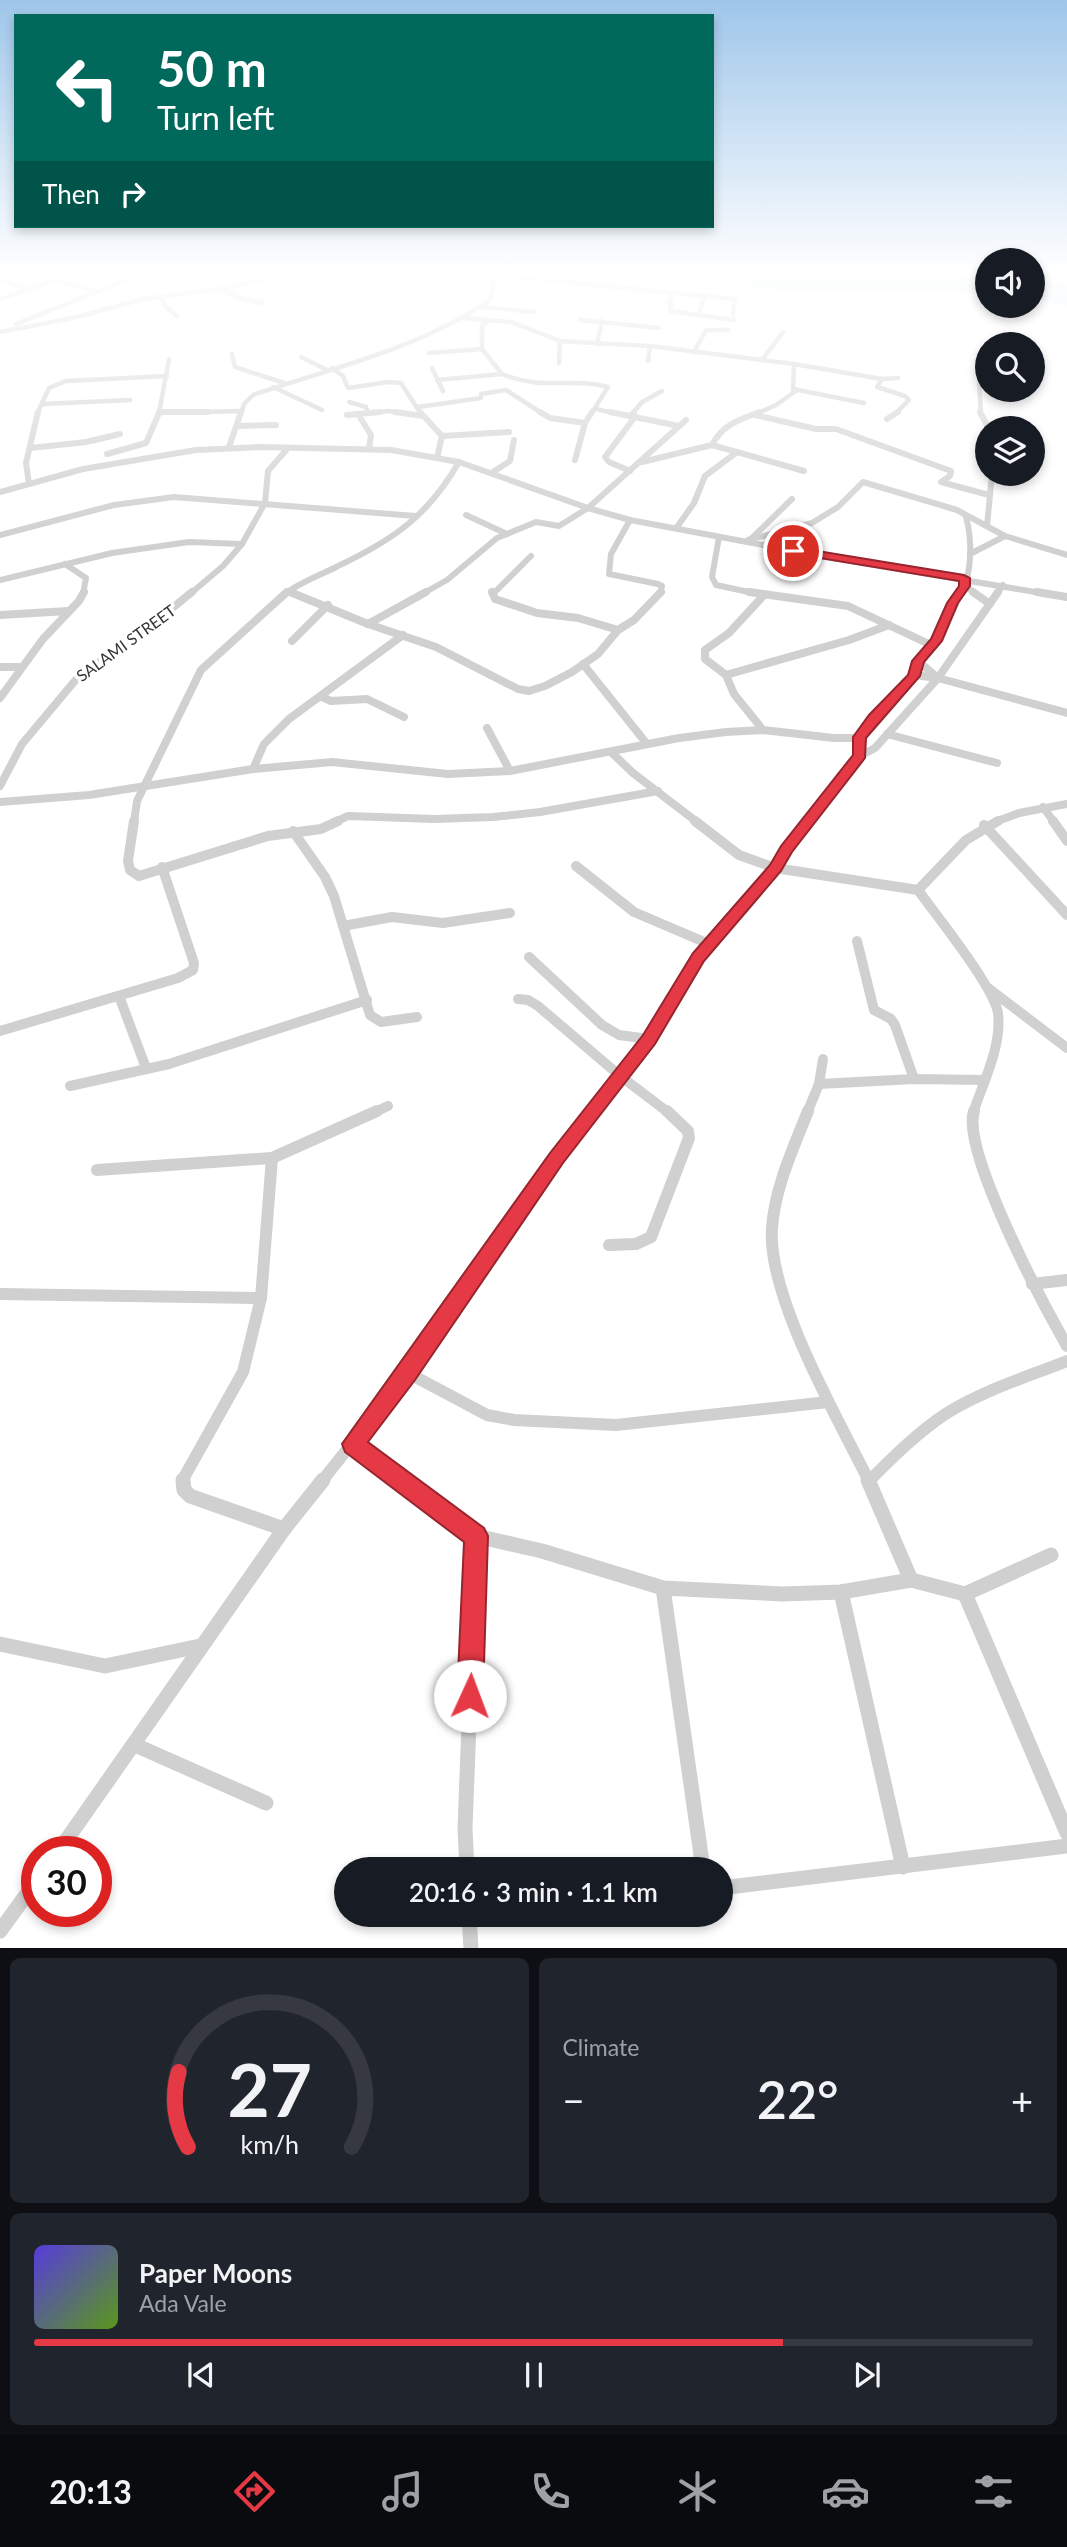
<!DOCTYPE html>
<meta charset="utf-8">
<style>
body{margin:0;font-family:Lato,sans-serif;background:#20242c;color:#f1f3f6;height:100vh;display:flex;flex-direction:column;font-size:26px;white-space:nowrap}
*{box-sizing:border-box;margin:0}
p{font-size:23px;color:#9ea1a6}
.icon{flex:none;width:38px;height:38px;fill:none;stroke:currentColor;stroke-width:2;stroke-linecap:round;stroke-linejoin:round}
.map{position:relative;height:1948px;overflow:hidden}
.drawer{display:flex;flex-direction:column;gap:10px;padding:10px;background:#0d0f14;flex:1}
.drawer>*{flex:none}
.guide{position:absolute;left:14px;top:14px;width:700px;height:214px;border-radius:0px;box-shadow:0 4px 10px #0003;background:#00695c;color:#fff;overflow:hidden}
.tools{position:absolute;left:975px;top:248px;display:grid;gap:14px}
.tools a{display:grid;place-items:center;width:70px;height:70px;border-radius:50%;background:#171b24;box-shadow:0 4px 10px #0003;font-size:35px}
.speed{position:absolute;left:21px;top:1836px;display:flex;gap:14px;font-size:35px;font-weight:700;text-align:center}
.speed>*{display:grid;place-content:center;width:91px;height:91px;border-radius:50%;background:#171b24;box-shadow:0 4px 10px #0003;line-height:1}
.speed .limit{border:10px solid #d22;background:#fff;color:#111}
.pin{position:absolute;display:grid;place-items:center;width:60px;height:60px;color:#fff;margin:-30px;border:4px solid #fff;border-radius:50%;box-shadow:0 2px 7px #0007}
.me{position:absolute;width:77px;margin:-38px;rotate:2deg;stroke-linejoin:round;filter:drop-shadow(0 0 5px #0008)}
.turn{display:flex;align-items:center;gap:24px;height:147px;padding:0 28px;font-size:32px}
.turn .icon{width:91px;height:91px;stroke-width:2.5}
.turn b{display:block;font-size:49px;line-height:60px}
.then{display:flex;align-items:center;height:66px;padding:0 28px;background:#0003;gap:14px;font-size:26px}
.big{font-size:52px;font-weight:600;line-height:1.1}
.drawer .widget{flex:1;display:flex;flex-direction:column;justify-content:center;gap:10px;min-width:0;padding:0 24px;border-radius:10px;background:#20242c}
.drawer .dial{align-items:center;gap:0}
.dial svg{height:182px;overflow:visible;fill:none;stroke:#363941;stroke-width:7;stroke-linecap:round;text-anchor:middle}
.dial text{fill:#f1f3f6;stroke:none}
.song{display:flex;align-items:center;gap:21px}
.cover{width:84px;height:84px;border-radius:10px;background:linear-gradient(135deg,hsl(250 70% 55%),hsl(90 70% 35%))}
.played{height:7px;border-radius:4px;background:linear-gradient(90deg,#e63946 75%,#363941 75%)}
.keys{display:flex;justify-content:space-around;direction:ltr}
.heat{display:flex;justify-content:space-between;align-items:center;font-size:38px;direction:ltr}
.drawer .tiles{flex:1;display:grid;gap:10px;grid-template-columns:1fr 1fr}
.widget:last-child{grid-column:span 2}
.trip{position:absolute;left:334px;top:1857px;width:399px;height:70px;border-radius:35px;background:#171b24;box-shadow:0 4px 10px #0003;font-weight:600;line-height:70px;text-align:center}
.dock{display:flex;height:112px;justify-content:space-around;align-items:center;background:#090b0e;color:#9ea1a6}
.dock .icon{width:49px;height:49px}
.dock .active{color:#e63946}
.dock b{font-size:32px;color:#f1f3f6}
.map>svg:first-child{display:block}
.water{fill:#cfe2ee}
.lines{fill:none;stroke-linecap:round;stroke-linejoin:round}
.minor-far5{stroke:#d0d0d0;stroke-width:4.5}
.minor-far4{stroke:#d0d0d0;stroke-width:6}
.minor-far3{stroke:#d0d0d0;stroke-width:8}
.minor-far2{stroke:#d0d0d0;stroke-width:10}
.minor-far1{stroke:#d0d0d0;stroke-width:12}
.minor{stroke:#d0d0d0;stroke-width:15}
.route{fill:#e63946;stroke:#96252e;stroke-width:2}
.labels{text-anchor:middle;stroke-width:7;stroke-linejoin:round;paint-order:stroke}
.far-street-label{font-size:16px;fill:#333;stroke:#fff}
</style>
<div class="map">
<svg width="1067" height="1949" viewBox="0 0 1067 1949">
<rect width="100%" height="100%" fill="#fff"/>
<!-- water -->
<g class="water">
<path d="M611 271H908L975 277 987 274V294L925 290 789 291Z"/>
<path d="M1033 278 1067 283V305L1033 299Z"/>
</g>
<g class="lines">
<!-- minor-far5 -->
<g class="minor-far5">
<path d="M455 271 735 299 733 314"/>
<path d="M0 279 26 289"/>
<path d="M57 280 76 271"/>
<path d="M222 289 239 298 263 303"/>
<path d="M673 292 669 303 672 304 670 311 735 320"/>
<path d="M161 297 166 307 177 316"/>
<path d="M0 299 57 280 98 292"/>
<path d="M482 307 535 312"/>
<path d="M700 310 705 295"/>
<path d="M464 318 511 322 560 341 650 346 794 364 882 379 898 378"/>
<path d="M580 320 659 328"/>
<path d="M16 324 149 271"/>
<path d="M0 332 77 317 143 299 221 289 297 271"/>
<path d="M597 344 602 321"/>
<path d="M694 352 706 330H728"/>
<path d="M429 353 482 349"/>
<path d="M232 354 235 367 284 383"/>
<path d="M301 357 327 370"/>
<path d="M169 359 159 413 242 411"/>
<path d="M762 360 783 332"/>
<path d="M648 361 650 346"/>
<path d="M559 363 560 341"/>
<path d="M794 364 793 389 864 403"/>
<path d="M332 368 343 376 348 388 388 382 401 383 421 414"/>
<path d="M432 368 443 391"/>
<path d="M502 374C542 391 573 377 608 387L591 414"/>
<path d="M882 379 877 387 905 396 909 400 895 414"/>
<path d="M437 380 502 374 482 349V325L491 320"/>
<path d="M1032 383 1039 384"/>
<path d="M273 387 322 410"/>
<path d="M349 402 366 407 368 412"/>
<path d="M43 404 130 400"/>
<path d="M418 407 481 398V394L506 390 543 414"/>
<path d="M596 409 618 414"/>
<path d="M37 414 49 388 66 381 167 376"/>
<path d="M241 414 244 404 253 395C332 368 421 348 490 300L496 272"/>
<path d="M362 414 389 411 407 414"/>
<path d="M632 414 642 402 662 391"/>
<path d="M756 414 776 405 797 390"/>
<path d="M981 414 979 383 987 381"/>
</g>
<!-- minor-far4 -->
<g class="minor-far4">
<path d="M159 412H208"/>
<path d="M395 412 423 416"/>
<path d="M420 412 442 436"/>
<path d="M540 412 550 418 585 423 575 460"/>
<path d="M610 412 679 426"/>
<path d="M980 412 989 429"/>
<path d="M358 414 371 435 369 449"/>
<path d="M347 415 380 412"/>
<path d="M631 415 634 412"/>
<path d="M755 415 816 429H836L951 471 950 476 941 482 989 495"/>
<path d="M887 419 898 412"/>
<path d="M585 423 592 412"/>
<path d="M237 426 276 425"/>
<path d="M442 436 509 432"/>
<path d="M712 445 804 471"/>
<path d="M229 447 241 412"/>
<path d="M30 448 86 442 120 434"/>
<path d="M107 454 146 443 159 413"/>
<path d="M437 458 442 436"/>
<path d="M642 462 712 445C722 425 740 419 760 412"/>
<path d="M630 471 609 462 605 457 634 418"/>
<path d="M493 472 510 461 514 440"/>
<path d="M29 484 26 463 38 412"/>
<path d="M0 492 83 469 196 450 261 447 391 450 459 462 588 508 630 520 827 557 1047 594"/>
<path d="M466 515 507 534"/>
<path d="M630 520 611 554 609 574 658 584 662 586 660 594"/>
<path d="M987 526 992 474"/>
<path d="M677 527 694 503 705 476 737 452"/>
<path d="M0 535 114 505 174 497 416 516"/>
<path d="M719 537 712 577 716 585 758 594"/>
<path d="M751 539 792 499"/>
<path d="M748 540 812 523 838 507 863 482 957 510 1005 536 1067 555"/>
<path d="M970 554 1005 536"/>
<path d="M65 564 86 578 83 594"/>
<path d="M0 580 112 553 189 542 242 544"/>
<path d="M965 586 976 594"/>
<path d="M288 591 295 594"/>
<path d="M190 594 223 566 242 544 265 503 268 471 288 448"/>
<path d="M285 594C300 582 321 575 338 566 393 540 428 516 459 462"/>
<path d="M422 594 447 580 497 538 536 522 559 526 588 508 686 420"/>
<path d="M493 594 531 556"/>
<path d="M960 594C973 575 972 538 966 517"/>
<path d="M997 594 1003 585"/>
</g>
<!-- minor-far3 -->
<g class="minor-far3">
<path d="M290 592 368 624 436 647 518 689 529 691 545 686 572 672 598 654 618 630 634 620 661 592"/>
<path d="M492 592 495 599 537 613 578 618 618 630"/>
<path d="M749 592 848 606 931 645"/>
<path d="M973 592 990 604"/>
<path d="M1037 592 1067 597"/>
<path d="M0 615 68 611"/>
<path d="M368 624 426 592"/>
<path d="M292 641 328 605"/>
<path d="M583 664 647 744"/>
<path d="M0 667H21"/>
<path d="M726 675 849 640 889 625"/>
<path d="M914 675 938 678 918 661"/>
<path d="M938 678 1067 713"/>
<path d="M322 697 331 701 367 699 404 717"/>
<path d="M0 698 43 639 79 601 84 592"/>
<path d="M487 728 510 771"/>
<path d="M763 730 734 694 726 675 705 659V650L729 633 764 595"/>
<path d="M887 734 997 763"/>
<path d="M611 752 633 773 697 822"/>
<path d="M860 756V738L874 718 914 675 918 661 936 641 961 592"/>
<path d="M253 769 264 744 289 719 403 635"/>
<path d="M0 786 22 744 79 676 148 628 192 592"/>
<path d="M0 802 89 795 253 769 332 762 448 774 510 771 679 738 726 732 763 730 834 738H860"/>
<path d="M1043 807 1054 822"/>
<path d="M134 822 137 801 201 670 287 592"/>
<path d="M335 822 348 816 434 819 493 817 540 812 658 791"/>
<path d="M807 822 860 756 875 748 938 678 998 592"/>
<path d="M995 822 1019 813 1067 804"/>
</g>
<!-- minor-far2 -->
<g class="minor-far2">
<path d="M134 821 128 861 130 870 139 876 268 836 321 829 338 821"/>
<path d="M695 821 739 855 775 868 918 890C936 915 994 987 998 1013 1002 1046 983 1083 973 1113"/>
<path d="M1053 821 1067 841"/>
<path d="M984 825 1067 915"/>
<path d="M293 831 325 877 334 896 370 1015 381 1022 417 1017"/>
<path d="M576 866 634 912 709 944"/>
<path d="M918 890 966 840 998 821"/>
<path d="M343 926 392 917 443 923 510 913"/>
<path d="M857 941 874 1010 891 1019 895 1025 914 1079"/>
<path d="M529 957 602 1025 619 1035 649 1039"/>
<path d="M988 988 1067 1048"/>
<path d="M119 996 146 1068"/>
<path d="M518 999 528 1000 538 1006 619 1075 669 1113"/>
<path d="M0 1031 178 978 193 970 194 963 162 867"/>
<path d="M819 1084 914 1079 983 1080"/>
<path d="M70 1086 169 1064 367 1000"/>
<path d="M373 1113 388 1106"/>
<path d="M591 1113 649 1039 699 957 775 868 809 821"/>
<path d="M807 1113 819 1084 823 1059"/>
</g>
<!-- minor-far1 -->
<g class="minor-far1">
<path d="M808 1111C793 1149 775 1187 772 1228 767 1296 838 1419 869 1481"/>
<path d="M974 1111C961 1151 1044 1306 1067 1346"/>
<path d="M97 1170 272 1158 377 1111"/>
<path d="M609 1245 636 1244 651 1237 689 1138 688 1131 667 1111"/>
<path d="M1032 1284 1067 1280"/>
<path d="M0 1294 261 1298"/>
<path d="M408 1373 487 1415 514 1420 616 1425 828 1402"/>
<path d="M353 1444 403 1481"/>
<path d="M182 1481 243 1372 261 1298 272 1158"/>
<path d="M322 1481 408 1373 556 1158 593 1111"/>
<path d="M869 1481C893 1457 918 1432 947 1413 984 1390 1027 1377 1067 1361"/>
</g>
<!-- minor -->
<g class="minor">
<path d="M183 1480 184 1490 190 1496 284 1529"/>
<path d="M401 1480 476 1536 542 1551 663 1588 783 1594 841 1592 911 1580 965 1594 1051 1555"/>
<path d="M868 1480 911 1580"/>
<path d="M663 1588 703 1869"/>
<path d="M841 1592 903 1867"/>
<path d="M965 1594 1067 1833"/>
<path d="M0 1644 105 1666 200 1646"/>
<path d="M135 1745 266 1803"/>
<path d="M58 1852 284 1529 323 1480"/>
<path d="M467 1869 465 1829 476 1536"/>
<path d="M721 1888 1067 1846"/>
<path d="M469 1914 471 1949"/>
<path d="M0 1931 37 1880"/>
</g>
</g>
<!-- sky -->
<linearGradient id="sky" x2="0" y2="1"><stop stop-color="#9ec6ea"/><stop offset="0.5" stop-color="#fff"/><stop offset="1" stop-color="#fff" stop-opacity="0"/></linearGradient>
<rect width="1067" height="544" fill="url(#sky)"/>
<!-- route -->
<path class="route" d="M793 547 964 575 970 578V586L958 603 942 641 924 662 920 676 866 738 865 758 792 852 781 871 704 961 655 1044 563 1163 415 1380 368 1442 484 1528 488 1536 483 1696 479 1705 470 1709 461 1705 457 1696 464 1542 345 1452 342 1444 550 1153 643 1035 693 953 770 865 781 846 853 755V737L869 715 908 675 912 661 931 639 947 603 959 586V581L789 553V548Z"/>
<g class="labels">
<!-- far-street labels -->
<g class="far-street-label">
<text transform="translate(126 643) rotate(-36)" y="6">SALAMI STREET</text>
</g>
</g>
</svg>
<div class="tools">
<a><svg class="icon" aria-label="sound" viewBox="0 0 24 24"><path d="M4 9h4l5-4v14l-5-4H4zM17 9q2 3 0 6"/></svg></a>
<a><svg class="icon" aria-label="search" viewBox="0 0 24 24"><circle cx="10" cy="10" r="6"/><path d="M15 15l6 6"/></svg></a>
<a><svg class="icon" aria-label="layers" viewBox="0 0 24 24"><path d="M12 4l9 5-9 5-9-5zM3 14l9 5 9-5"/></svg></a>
</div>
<div class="speed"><div class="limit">30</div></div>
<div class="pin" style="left:793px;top:551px;background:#d93025"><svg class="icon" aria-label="arrive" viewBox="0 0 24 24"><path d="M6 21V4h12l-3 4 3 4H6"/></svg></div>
<svg class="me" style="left:470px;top:1696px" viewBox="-20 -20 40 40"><circle r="19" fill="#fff"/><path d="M0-13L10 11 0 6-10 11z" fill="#e63946"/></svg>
<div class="trip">20:16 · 3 min · 1.1 km</div>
<div class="guide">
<div class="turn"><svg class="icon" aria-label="left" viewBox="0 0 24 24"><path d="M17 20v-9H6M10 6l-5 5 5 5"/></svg><div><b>50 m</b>Turn left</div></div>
<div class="then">Then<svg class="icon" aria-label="right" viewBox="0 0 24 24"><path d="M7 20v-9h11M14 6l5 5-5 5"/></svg></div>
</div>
</div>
<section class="drawer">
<div class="tiles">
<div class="widget dial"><svg viewBox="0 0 100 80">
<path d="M14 69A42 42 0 1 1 86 69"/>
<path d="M14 69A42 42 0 0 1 10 36" stroke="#e63946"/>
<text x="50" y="56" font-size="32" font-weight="700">27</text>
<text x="50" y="72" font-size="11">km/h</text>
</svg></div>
<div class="widget"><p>Climate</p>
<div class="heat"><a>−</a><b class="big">22°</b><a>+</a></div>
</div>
<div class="widget">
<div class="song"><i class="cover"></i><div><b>Paper Moons</b><p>Ada Vale</p></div></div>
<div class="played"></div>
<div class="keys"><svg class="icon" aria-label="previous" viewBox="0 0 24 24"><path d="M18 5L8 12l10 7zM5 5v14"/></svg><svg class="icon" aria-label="pause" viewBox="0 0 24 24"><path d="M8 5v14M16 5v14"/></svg><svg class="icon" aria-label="next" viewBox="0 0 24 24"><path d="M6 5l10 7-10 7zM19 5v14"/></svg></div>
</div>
</div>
</section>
<nav class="dock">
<b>20:13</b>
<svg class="icon active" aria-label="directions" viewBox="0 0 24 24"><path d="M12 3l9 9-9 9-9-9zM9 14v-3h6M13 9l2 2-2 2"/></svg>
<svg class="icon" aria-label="music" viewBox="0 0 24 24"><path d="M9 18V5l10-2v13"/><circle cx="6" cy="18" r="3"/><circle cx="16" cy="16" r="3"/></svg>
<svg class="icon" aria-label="phone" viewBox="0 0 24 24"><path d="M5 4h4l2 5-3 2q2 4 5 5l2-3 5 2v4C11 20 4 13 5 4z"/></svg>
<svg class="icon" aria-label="climate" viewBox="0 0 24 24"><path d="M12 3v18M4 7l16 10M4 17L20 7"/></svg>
<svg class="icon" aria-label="car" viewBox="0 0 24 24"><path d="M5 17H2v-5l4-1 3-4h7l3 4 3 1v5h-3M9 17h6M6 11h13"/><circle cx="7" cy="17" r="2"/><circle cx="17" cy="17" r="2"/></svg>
<svg class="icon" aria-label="filters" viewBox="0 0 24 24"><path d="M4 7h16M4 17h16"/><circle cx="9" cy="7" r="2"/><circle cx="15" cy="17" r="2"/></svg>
</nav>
